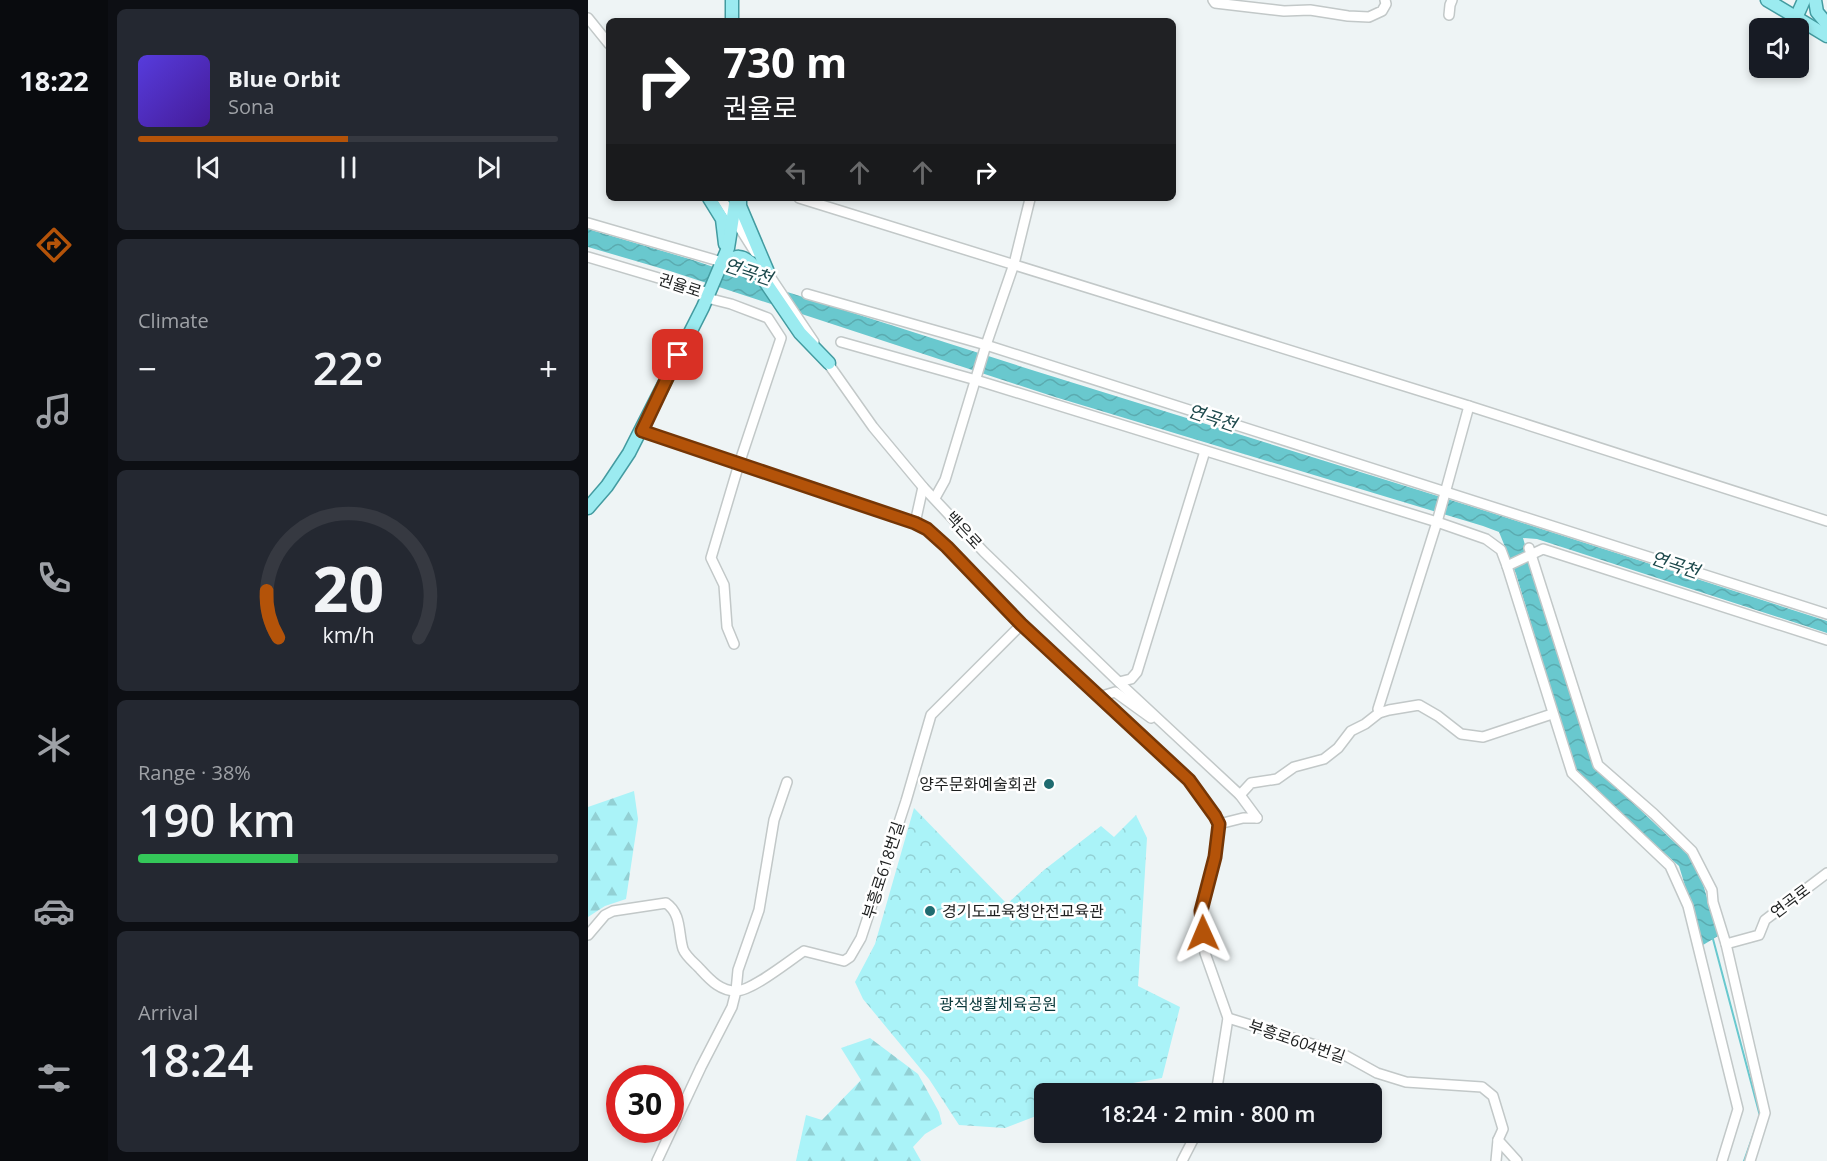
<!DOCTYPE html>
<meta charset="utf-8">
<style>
body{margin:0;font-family:"Open Sans","Noto Sans KR",sans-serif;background:#242831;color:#f1f3f6;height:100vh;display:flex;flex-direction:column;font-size:22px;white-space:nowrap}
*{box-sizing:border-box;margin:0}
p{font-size:20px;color:#9ea1a6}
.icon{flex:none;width:33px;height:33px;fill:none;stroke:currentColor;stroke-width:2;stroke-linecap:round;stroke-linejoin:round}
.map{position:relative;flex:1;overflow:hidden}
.sheet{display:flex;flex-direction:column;gap:9px;padding:9px;background:#0d0f14;width:480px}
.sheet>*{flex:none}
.hud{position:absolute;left:18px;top:18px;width:570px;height:183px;border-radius:9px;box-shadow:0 3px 9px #0003;background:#202124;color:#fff;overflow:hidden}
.tools{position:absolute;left:1161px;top:18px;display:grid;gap:12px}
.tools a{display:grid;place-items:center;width:60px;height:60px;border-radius:9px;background:#171b24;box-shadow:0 3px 9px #0003;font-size:30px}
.speed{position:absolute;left:18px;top:1065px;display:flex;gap:12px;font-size:30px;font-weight:700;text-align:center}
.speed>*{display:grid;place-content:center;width:78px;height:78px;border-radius:50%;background:#171b24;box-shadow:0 3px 9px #0003;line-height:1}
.speed .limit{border:9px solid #d22;background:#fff;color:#111}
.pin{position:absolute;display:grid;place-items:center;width:51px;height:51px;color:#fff;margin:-26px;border-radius:12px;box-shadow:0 3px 9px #0006}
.me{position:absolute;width:66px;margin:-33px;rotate:359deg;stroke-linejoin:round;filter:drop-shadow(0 0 4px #0008)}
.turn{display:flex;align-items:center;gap:21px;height:126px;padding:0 18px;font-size:27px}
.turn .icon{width:78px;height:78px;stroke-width:2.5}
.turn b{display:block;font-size:42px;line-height:51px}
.lanes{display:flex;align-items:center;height:57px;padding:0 18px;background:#0003;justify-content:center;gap:30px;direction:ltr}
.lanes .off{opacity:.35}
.big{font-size:45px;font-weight:600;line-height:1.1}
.sheet .tile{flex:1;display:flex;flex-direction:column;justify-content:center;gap:9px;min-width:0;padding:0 21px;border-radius:9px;background:#242831}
.sheet .dial{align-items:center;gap:0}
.dial svg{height:156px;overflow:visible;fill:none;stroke:#363941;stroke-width:7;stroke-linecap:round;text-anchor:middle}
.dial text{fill:#f1f3f6;stroke:none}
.song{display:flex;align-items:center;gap:18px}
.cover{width:72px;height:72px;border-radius:9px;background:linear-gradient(135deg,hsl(250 70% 55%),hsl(260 70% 35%))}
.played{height:6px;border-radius:3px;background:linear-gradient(90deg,#b45309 50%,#363941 50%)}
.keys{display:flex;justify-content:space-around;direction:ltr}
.heat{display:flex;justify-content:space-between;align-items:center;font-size:33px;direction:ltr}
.charge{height:9px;border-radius:4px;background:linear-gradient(90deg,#34c759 38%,#363941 0)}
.trip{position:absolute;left:446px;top:1083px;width:348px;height:60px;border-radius:9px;background:#171b24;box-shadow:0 3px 9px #0003;font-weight:600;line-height:60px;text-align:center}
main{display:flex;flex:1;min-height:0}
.tab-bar{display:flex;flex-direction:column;width:108px;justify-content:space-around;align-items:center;background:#090b0e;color:#9ea1a6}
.tab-bar .icon{width:42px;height:42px}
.tab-bar .selected{color:#b45309}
.tab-bar b{font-size:27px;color:#f1f3f6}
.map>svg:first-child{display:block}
.forest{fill:url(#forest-firs)}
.park{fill:url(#park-crowns)}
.water{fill:url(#water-waves)}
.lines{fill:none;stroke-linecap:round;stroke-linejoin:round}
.stream{stroke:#69c8ce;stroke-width:2}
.minor-casing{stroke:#c2c8c8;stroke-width:12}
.major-casing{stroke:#439ba0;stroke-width:15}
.minor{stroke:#fff;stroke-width:9}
.major{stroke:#9bebf0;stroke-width:12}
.route-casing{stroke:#753606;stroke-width:15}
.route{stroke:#b45309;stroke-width:10}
.poi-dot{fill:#1f6b70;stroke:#fff;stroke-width:2}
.labels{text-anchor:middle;stroke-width:5;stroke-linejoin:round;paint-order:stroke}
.street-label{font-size:16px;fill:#1d1f1f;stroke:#fff}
.poi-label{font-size:16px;fill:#1d1f1f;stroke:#fff;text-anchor:end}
.park-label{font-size:16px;fill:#0b3a3c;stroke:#fff}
.water-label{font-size:18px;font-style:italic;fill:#1c484b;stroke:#fff}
</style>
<main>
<nav class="tab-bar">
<b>18:22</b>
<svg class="icon selected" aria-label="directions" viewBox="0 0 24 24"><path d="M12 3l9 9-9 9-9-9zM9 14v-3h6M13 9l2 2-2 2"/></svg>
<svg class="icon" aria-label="music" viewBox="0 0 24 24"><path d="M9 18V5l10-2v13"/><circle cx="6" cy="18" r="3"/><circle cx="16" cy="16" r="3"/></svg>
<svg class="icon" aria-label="phone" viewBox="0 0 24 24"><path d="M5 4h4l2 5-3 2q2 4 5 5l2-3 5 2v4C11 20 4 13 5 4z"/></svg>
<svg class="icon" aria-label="climate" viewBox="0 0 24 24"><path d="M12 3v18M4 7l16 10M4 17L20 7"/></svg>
<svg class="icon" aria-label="car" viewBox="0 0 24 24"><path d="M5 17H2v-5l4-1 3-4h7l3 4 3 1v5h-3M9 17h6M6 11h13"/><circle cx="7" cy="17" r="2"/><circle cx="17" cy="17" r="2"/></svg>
<svg class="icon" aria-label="filters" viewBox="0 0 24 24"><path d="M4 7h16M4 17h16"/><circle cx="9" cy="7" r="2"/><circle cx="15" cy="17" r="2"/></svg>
</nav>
<section class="sheet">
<div class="tile">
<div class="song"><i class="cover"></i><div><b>Blue Orbit</b><p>Sona</p></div></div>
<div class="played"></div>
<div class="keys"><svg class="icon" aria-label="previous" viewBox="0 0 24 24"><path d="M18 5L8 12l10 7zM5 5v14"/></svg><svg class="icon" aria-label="pause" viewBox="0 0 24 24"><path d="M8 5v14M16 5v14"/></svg><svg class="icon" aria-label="next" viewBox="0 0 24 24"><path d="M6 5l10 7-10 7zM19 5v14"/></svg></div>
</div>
<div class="tile"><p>Climate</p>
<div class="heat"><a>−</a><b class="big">22°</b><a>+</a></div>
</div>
<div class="tile dial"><svg viewBox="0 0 100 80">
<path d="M14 69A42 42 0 1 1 86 69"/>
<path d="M14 69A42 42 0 0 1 8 45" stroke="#b45309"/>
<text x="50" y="56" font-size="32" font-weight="700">20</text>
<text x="50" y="72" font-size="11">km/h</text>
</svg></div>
<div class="tile"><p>Range · 38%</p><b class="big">190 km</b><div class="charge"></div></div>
<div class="tile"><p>Arrival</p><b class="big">18:24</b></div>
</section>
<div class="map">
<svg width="1239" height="1161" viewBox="0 0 1239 1161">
<defs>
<pattern id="forest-firs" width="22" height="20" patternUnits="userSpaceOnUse" patternTransform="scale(1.5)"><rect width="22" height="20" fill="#aaf3f8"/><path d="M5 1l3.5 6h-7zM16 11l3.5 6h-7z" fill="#92d0d4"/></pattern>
<pattern id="park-crowns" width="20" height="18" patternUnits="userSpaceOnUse" patternTransform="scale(1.5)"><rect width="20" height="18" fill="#aaf3f8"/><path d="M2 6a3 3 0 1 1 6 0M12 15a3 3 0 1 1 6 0" fill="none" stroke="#92d0d4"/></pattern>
<pattern id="water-waves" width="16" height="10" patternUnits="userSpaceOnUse" patternTransform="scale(1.5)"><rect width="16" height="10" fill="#69c8ce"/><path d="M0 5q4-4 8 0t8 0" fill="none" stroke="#5babb0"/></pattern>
</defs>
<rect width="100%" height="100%" fill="#eef4f5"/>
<!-- forest -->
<g class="forest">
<path d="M46 791 50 819 38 899 17 906 0 917V807Z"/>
<path d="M282 1038 330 1074 351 1112 354 1124 337 1134 325 1147 333 1161H208L218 1115 234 1120 273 1080 253 1048Z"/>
</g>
<!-- park -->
<path class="park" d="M326 808 419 904 456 870 513 826 526 837 548 815 559 838 550 986 592 1007 574 1078 527 1086 507 1093 456 1094V1113L417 1128 371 1125 341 1079 275 999 267 982 287 944Z"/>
<!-- water -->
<path class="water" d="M0 229 105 260 193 290 447 371 898 511 1239 621V633L949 539 935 538 969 654 1005 765 1103 858 1115 884 1130 936 1115 945 1091 866 1025 807 986 767 928 574 911 532 895 526 467 397 82 271 0 247Z"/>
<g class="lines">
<!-- stream -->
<g class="stream">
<path d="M1125 939 1172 1116"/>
<path d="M1156 1161 1167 1130"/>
</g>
<defs>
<g id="minor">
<path d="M625 0 627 3 696 11 722 10 760 16 781 17 794 11 798 4 797 0"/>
<path d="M861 15 862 5 864 0"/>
<path d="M0 18 21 44"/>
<path d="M133 198 167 252"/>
<path d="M211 198 881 406 1239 521"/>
<path d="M0 223 134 262"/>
<path d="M0 257 121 293"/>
<path d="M177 269 226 342"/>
<path d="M219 294 398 345 1239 614"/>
<path d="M119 298 143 304 180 318 193 338 151 464 123 558 136 585 139 627 146 644"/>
<path d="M253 342 388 380 849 522 898 539 913 550 919 566 984 773 1082 866 1100 906 1150 1109 1134 1161"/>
<path d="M237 359 285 427 335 487 396 552 537 688 652 795 669 818"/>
<path d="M54 431 327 523 339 529 359 547 433 625 601 780 627 816 631 824 627 857 613 911 617 953 640 1018 628 1094"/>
<path d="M347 498 357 480 398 345 426 264 442 199"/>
<path d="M327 523 335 487"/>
<path d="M941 548 1010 765 1066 814 1104 851 1124 890 1125 902 1138 944 1177 1113 1162 1161"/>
<path d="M919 566 955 549 1239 640"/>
<path d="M531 682 543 679 549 672 617 451"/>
<path d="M511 697 527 692 563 718"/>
<path d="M791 713 790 709 849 522 881 406"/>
<path d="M652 795 663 783 689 779 706 767 736 759 750 748 763 731 777 724 791 713 801 710 831 705 850 716 873 734 895 737 964 714"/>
<path d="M631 824 655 818H669"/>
<path d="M0 935 17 915 25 911 78 903C94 914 90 933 95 949 98 957 108 964 113 970 123 981 133 991 148 991 164 991 202 960 216 951L256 961 262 957 273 938 318 801 343 715 433 625"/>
<path d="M1138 944 1171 935 1177 920 1239 873"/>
<path d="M640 1018 753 1053 789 1073 818 1082 894 1087 905 1096 915 1129 910 1140 908 1161"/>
<path d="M910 1140 929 1161"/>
<path d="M69 1161 113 1067 144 1007 148 991 150 970 171 910 186 820 199 782"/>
<path d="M594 1161 609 1132"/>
</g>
<g id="major">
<path d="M1179 0 1239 36"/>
<path d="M1227 0 1229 12 1239 24"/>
<path d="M1208 18 1216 0"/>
<path d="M144 21V0"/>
<path d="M121 198 134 219 137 244"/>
<path d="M152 198V206L180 272"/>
<path d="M133 264C149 255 154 253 167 267L212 333 241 363"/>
<path d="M0 508 19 486 41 453 115 307 140 248 148 198"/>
</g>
</defs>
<!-- minor casing -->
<use href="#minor" class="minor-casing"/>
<!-- major casing -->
<use href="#major" class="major-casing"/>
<!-- minor -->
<use href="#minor" class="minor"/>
<!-- major -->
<use href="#major" class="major"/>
</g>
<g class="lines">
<defs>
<path id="route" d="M90 355 54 431 327 523 339 529 359 547 433 624 601 780 627 816 631 824 627 857 613 911 615 933"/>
</defs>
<!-- route casing -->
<use href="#route" class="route-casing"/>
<!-- route -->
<use href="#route" class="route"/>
</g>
<!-- markers -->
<g class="poi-dot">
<circle cx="461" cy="784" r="6"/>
<circle cx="342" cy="911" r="6"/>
</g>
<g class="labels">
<!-- street labels -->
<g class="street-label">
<text transform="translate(92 285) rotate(18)" y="6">권율로</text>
<text transform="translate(376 530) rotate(47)" y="6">백은로</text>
<text transform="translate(295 870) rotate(-72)" y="6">부흥로618번길</text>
<text transform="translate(1202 901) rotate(-37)" y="6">연곡로</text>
<text transform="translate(709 1041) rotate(19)" y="6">부흥로604번길</text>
</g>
<!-- poi labels -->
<g class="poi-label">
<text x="449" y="790">양주문화예술회관</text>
<text x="354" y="917" text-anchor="start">경기도교육청안전교육관</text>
</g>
<!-- park labels -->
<g class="park-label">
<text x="410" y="1010">광적생활체육공원</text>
</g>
<!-- water labels -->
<g class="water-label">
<text transform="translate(160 272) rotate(18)" y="6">연곡천</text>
<text transform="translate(624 418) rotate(18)" y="6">연곡천</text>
<text transform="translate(1087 565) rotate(18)" y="6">연곡천</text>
</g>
</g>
</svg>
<div class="tools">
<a><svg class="icon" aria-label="sound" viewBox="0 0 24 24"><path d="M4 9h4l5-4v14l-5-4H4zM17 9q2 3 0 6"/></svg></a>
</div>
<div class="speed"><div class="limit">30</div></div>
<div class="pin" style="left:90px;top:355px;background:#d93025"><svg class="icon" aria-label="arrive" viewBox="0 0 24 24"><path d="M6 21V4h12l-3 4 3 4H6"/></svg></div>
<svg class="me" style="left:615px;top:933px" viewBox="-20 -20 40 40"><path d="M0-17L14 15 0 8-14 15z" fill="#b45309" stroke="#fff" stroke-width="4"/></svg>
<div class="trip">18:24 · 2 min · 800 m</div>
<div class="hud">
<div class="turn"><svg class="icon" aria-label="right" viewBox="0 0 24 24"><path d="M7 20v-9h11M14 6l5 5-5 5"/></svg><div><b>730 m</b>권율로</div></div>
<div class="lanes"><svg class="icon off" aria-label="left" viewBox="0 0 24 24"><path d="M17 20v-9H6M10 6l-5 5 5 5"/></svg><svg class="icon off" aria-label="ahead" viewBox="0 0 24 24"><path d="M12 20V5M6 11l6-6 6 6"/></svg><svg class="icon off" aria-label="ahead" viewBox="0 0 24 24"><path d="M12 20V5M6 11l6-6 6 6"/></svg><svg class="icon" aria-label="right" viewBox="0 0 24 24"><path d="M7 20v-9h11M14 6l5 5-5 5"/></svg></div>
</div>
</div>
</main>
